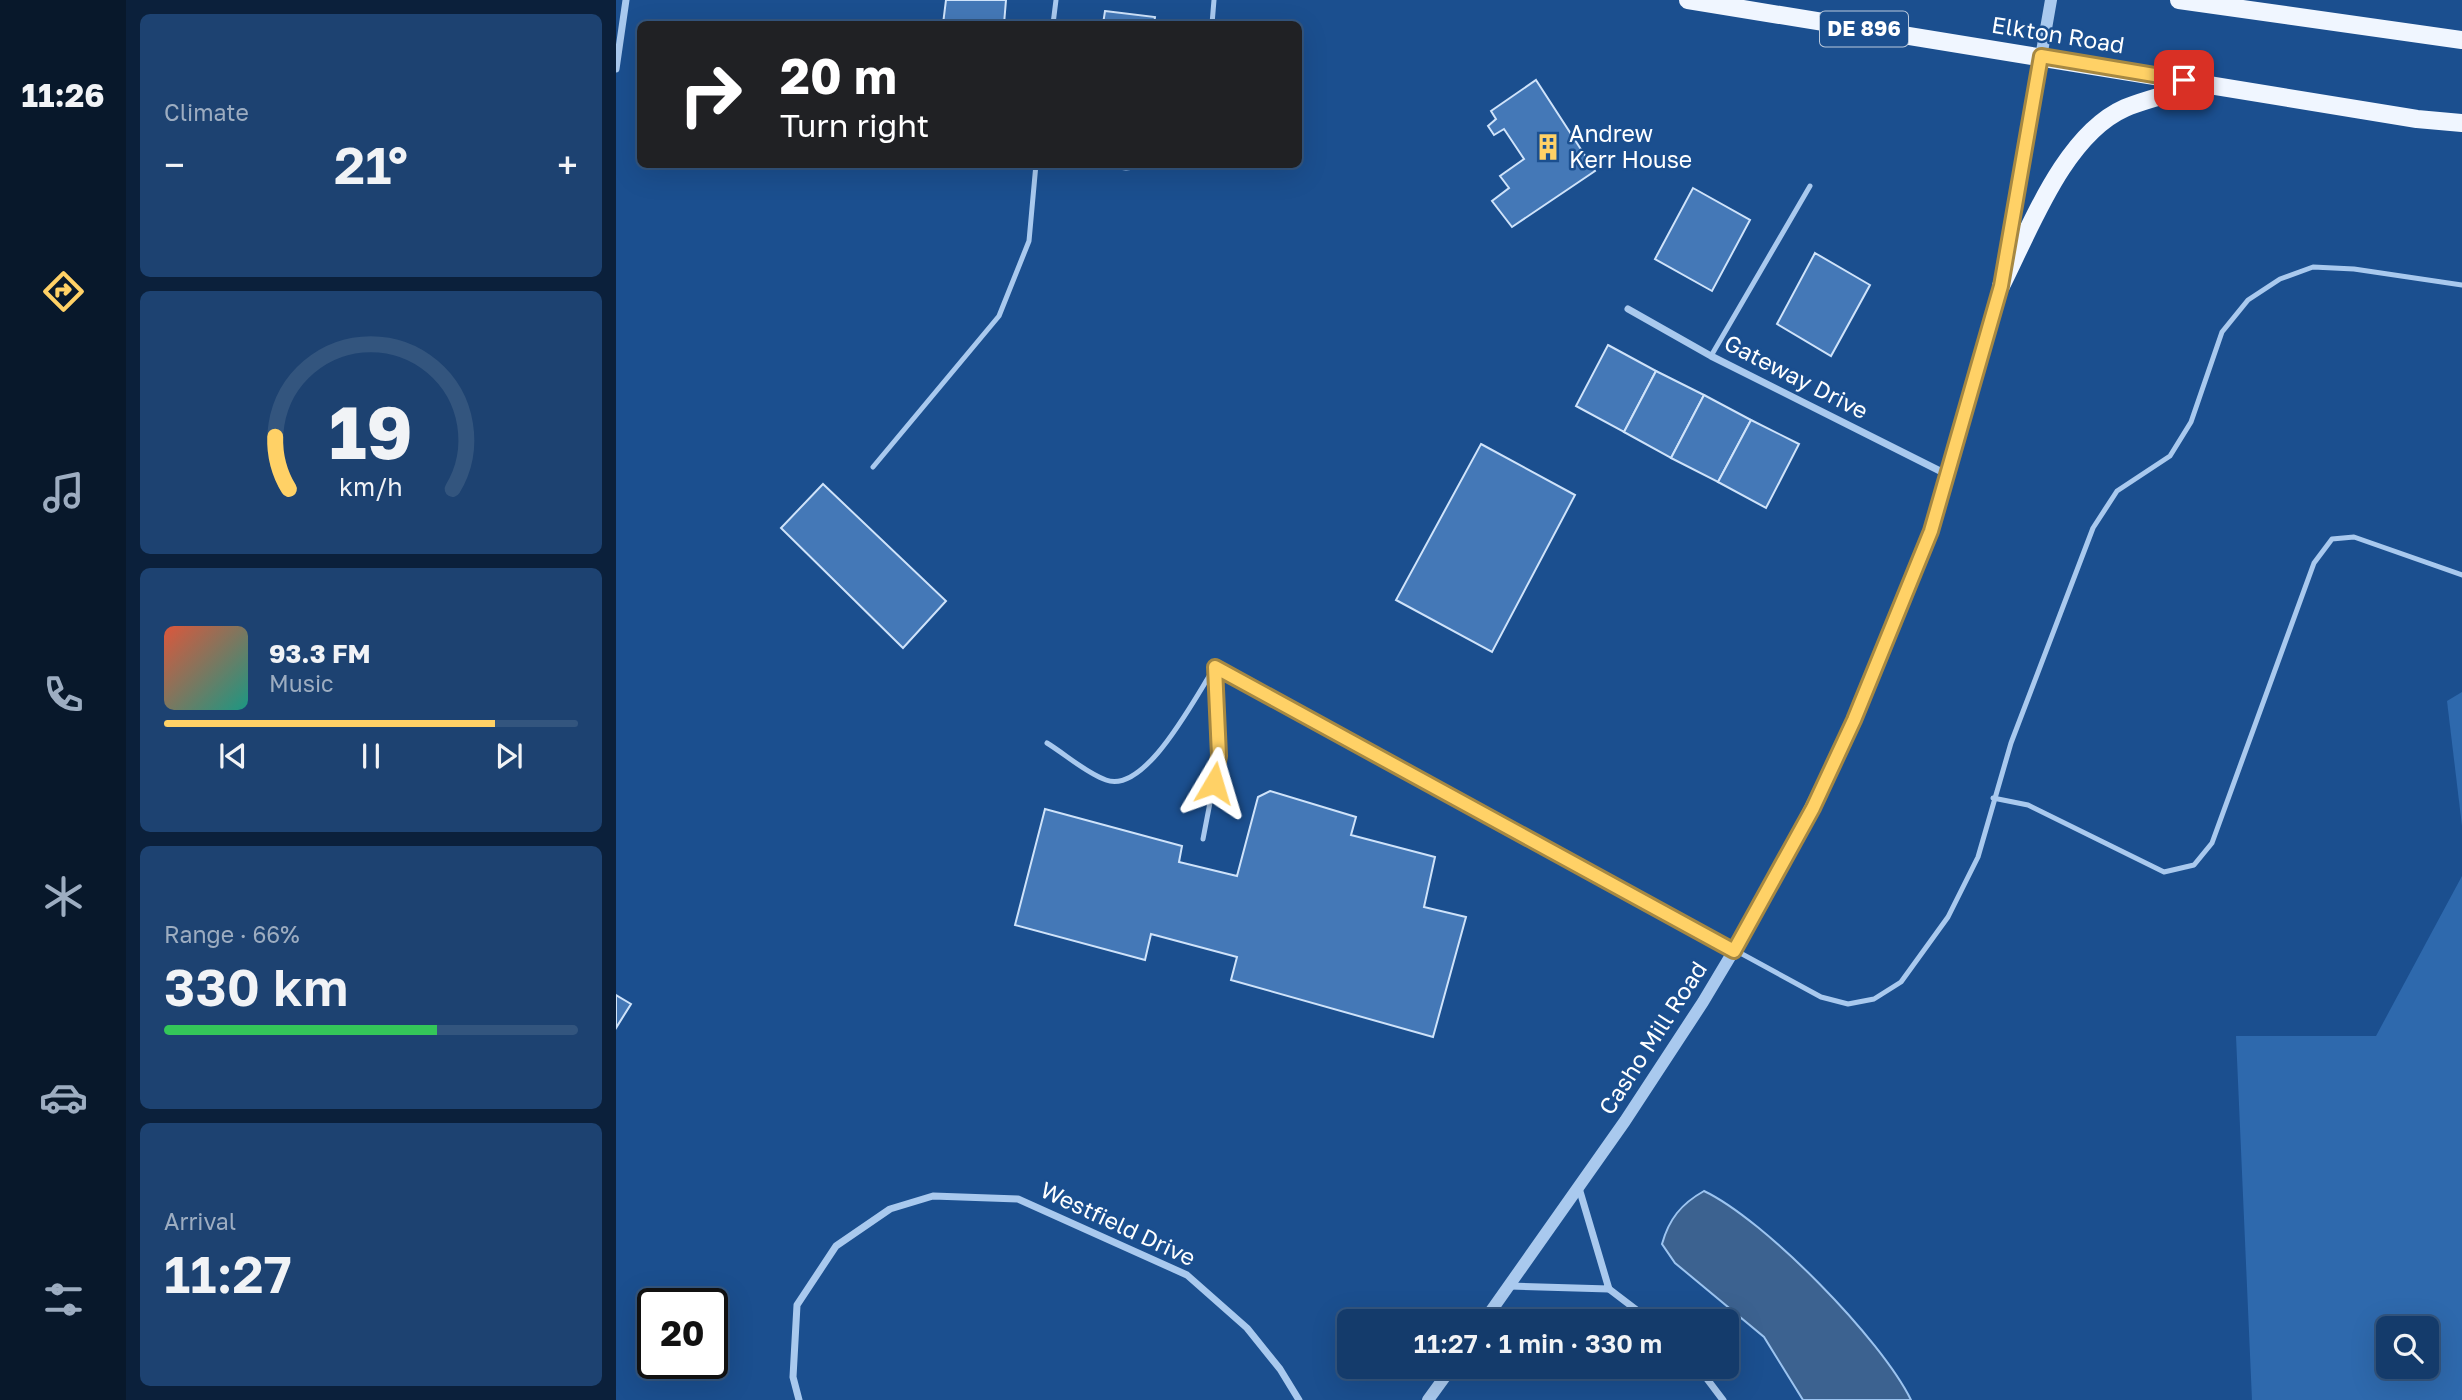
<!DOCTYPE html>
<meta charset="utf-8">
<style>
body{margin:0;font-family:"Golos Text",sans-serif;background:#1d4271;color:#f1f3f6;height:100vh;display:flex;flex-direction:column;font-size:26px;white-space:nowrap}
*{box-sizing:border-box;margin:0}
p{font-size:23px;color:#9dadc1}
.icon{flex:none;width:38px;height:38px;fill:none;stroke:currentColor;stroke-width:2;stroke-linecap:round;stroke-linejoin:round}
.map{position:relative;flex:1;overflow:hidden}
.drawer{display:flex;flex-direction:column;gap:14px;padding:14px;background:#0b203b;width:490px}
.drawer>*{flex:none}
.top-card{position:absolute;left:21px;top:21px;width:665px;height:147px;border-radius:10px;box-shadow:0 7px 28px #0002,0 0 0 2px #33557e;background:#202124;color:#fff;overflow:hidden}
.fabs{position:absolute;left:1760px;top:1316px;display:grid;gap:14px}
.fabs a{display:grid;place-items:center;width:63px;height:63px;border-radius:10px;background:#143b6b;box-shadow:0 7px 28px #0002,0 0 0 2px #33557e;font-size:35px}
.speed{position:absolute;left:21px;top:1288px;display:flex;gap:14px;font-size:35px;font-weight:700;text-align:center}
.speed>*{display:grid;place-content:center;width:91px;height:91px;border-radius:50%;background:#143b6b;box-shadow:0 7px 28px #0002,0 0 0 2px #33557e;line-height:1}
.speed .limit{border:4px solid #111;border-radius:10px;background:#fff;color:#111}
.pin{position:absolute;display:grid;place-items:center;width:60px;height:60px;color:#fff;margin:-30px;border-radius:14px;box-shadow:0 4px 10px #0006}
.me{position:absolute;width:77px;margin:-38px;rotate:7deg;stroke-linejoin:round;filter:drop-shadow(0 0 5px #0008)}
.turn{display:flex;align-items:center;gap:24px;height:147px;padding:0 28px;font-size:32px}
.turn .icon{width:91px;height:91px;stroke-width:2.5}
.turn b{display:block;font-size:49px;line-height:60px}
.big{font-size:52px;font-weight:600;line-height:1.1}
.drawer .widget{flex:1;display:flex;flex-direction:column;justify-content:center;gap:10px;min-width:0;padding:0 24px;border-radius:10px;background:#1d4271}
.drawer .dial{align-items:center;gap:0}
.dial svg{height:182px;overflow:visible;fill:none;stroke:#33557e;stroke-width:7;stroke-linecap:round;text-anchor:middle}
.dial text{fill:#f1f3f6;stroke:none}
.song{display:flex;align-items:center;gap:21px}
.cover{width:84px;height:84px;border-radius:10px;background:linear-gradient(135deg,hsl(10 70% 55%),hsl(170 70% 35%))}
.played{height:7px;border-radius:4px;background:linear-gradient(90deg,#ffd166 80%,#33557e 80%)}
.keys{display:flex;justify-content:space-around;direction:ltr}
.heat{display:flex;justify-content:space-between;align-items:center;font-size:38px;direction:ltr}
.charge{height:10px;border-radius:5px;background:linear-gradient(90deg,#34c759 66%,#33557e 0)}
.trip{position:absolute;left:721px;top:1309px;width:402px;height:70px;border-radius:10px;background:#143b6b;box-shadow:0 7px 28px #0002,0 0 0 2px #33557e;font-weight:600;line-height:70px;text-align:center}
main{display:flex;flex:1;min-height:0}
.menu{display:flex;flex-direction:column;width:126px;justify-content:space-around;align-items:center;background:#08182b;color:#9dadc1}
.menu .icon{width:49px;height:49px}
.menu .selected{color:#ffd166}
.menu b{font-size:32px;color:#f1f3f6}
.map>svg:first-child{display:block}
.green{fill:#2e69ad;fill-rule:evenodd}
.water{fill:#3c6290;stroke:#9cc4f0;stroke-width:2}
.building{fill:#4478b7;stroke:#cfe3fa;stroke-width:2}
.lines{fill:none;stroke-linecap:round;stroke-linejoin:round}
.service{stroke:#a9c9ee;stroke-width:5}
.minor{stroke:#a9c9ee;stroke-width:7}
.tertiary{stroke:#a9c9ee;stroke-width:12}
.primary{stroke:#f0f6ff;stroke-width:18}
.route-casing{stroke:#a68842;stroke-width:18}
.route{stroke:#ffd166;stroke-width:12}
.labels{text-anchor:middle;stroke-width:5;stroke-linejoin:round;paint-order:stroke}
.shield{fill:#1b4f8f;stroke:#bbcadd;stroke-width:2}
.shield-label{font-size:21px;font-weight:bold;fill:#fff}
.street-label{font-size:23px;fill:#fff;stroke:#1b4f8f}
.poi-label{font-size:23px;fill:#fff;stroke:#1b4f8f;text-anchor:start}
</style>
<main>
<nav class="menu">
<b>11:26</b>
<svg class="icon selected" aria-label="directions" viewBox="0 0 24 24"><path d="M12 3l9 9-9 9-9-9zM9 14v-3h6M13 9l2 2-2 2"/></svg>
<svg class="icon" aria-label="music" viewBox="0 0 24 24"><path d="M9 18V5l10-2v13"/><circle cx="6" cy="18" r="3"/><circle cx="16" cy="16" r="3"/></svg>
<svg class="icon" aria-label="phone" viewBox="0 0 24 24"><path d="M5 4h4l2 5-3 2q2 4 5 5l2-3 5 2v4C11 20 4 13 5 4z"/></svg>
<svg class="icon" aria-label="climate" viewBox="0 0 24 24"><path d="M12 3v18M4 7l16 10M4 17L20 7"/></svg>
<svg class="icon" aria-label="car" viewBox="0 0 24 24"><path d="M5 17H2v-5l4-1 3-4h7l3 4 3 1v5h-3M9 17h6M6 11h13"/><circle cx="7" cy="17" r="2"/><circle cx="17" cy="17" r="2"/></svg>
<svg class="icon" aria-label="filters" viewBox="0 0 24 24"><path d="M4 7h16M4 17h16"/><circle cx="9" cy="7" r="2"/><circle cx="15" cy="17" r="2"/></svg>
</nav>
<section class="drawer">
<div class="widget"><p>Climate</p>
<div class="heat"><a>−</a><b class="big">21°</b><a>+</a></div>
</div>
<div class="widget dial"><svg viewBox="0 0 100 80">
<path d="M14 69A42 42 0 1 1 86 69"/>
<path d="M14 69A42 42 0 0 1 8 46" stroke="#ffd166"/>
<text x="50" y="56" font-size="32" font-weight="700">19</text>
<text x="50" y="72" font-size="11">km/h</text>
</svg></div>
<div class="widget">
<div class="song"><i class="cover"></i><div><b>93.3 FM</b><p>Music</p></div></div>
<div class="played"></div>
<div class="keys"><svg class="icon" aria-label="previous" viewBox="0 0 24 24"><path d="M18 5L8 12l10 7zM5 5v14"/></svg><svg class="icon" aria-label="pause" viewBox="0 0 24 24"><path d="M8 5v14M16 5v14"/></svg><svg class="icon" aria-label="next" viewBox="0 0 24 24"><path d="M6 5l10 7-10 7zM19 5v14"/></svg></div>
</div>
<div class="widget"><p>Range · 66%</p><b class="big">330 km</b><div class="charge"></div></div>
<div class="widget"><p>Arrival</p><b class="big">11:27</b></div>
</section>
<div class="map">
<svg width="1846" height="1400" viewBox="0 0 1846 1400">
<rect width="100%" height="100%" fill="#1b4f8f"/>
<!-- green -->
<g class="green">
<path d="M1846 692V826L1831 701Z"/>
<path d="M1846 876V1400H1636L1620 1036H1760ZM1773 1328H1811V1367H1773Z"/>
</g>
<!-- water -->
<path class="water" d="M1088 1191C1149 1220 1265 1339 1295 1400H1187L1148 1337 1059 1263 1046 1244C1053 1219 1065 1204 1088 1191Z"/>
<!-- building -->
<g class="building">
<path d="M330 0H390L388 24H327Z"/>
<path d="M489 11 539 17 538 24H487Z"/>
<path d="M920 80 979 171 896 227 876 201 893 188 884 176 908 159 888 129 878 135 872 126 880 119 875 111Z"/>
<path d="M1077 188 1134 220 1096 291 1039 259Z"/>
<path d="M1199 253 1254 285 1215 356 1161 324Z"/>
<path d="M992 345 1040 371 1008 432 960 406Z"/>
<path d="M1040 371 1088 395 1055 458 1008 432Z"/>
<path d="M1088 395 1135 420 1102 482 1055 458Z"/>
<path d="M1135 420 1183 444 1150 508 1102 482Z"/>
<path d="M865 444 959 495 876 652 780 600Z"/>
<path d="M207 484 330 601 287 648 165 528Z"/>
<path d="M654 791 740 817 735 835 819 857 808 907 850 917 817 1037 615 980 621 957 535 934 529 960 399 925 429 809 566 846 563 862 621 876 642 797Z"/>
<path d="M0 995 15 1004 0 1028Z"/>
</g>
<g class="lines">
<!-- service -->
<g class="service">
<path d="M437 24 440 0"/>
<path d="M596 24 598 0"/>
<path d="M481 164 510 168 545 164"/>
<path d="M1095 356 1194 186"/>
<path d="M257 467 383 316 413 241 420 164"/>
<path d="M431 743C449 754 470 773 490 780 530 795 580 695 599 667L1205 997 1232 1004 1258 999 1285 982 1332 917 1362 857 1395 743 1477 528 1501 491 1554 456 1575 422 1606 332 1632 300 1664 279 1697 267 1738 269 1846 285"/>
<path d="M1377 798 1412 805 1548 872 1578 865 1596 843 1698 563 1716 539 1738 537 1846 575"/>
<path d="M587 839 603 756 599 667"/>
</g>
<!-- minor -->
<g class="minor">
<path d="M0 69 10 0"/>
<path d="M1012 309 1095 356 1332 475"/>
<path d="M894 1286 993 1289 963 1188"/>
<path d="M993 1289 1035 1321"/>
<path d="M1082 1367 1107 1400"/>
<path d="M183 1400 177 1377 181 1305 220 1246 274 1209 317 1196 402 1199 571 1275 631 1328 664 1369 683 1400"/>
</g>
<!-- tertiary -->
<g class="tertiary">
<path d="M868 1321 1009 1121 1087 1002 1148 900 1238 720 1315 532 1385 286 1435 0"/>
<path d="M812 1400 836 1367"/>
</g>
<!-- primary -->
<g class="primary">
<path d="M1072 0 1801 119 1846 123"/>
<path d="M1563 0 1846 40"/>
<path d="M1385 286C1414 229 1448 135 1509 108 1533 98 1561 92 1586 85"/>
</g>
</g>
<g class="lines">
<defs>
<path id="route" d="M598 783 603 756 599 667 1118 951 1197 808 1238 720 1315 531 1385 286 1425 56 1568 80"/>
</defs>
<!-- route casing -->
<use href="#route" class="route-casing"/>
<!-- route -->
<use href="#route" class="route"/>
</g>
<!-- icons -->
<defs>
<symbol id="building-bare" viewBox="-9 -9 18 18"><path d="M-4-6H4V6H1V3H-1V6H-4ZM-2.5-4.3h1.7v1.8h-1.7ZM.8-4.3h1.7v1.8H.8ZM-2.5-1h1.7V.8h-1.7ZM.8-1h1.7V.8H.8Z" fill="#ffd166" stroke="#1b4f8f" stroke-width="2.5" paint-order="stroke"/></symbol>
</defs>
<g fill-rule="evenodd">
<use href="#building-bare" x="913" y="128" width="38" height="38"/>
</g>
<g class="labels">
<!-- shield labels -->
<rect class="shield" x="1204" y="11.5" width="88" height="35" rx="5"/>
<g class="shield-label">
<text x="1248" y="36">DE 896</text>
</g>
<!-- street labels -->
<g class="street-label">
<text transform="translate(1442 35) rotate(9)" y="8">Elkton Road</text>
<text transform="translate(1180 377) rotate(27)" y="8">Gateway Drive</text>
<text transform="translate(1037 1038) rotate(-57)" y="8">Casho Mill Road</text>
<text transform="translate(502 1224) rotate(25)" y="8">Westfield Drive</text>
</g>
<!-- poi labels -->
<g class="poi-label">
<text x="953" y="142">Andrew<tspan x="953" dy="26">Kerr House</tspan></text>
</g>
</g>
</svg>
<div class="fabs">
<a><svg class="icon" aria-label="search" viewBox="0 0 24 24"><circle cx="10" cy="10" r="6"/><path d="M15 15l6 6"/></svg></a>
</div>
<div class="speed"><div class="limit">20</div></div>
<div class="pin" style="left:1568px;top:80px;background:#d93025"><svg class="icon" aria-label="arrive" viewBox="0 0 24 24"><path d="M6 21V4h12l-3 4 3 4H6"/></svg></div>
<svg class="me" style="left:598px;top:783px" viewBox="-20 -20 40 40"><path d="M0-17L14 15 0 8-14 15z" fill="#ffd166" stroke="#fff" stroke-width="4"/></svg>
<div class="trip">11:27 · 1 min · 330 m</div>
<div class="top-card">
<div class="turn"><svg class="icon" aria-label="right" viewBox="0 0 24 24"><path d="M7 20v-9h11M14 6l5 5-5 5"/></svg><div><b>20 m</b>Turn right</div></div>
</div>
</div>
</main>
